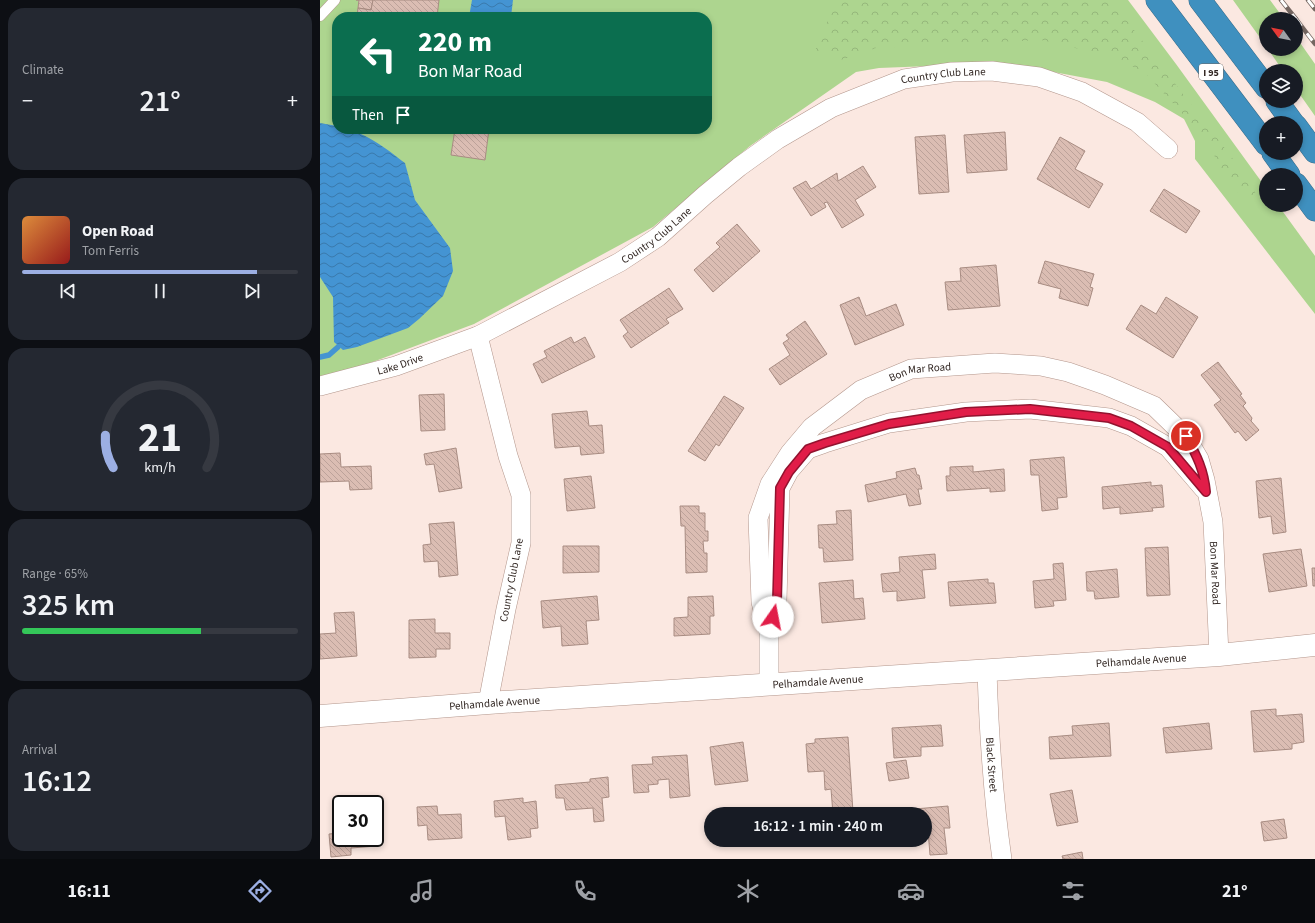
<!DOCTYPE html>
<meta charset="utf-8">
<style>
body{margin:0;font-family:"Source Sans 3",sans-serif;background:#242831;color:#f1f3f6;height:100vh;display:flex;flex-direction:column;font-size:15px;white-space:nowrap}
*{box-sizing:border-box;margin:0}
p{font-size:13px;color:#9ea1a6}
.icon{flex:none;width:22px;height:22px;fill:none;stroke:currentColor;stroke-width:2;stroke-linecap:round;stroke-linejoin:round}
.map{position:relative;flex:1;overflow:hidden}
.details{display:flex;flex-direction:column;gap:8px;padding:8px;background:#0d0f14;width:320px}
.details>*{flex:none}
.top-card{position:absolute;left:12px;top:12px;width:380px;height:122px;border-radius:16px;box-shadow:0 2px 6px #0003;background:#0b6e4f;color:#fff;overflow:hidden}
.needle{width:26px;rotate:303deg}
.fabs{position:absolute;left:939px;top:12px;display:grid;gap:8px}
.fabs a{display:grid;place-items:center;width:44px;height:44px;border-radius:50%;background:#171b24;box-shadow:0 2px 6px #0003;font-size:20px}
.speed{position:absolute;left:12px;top:795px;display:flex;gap:8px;font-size:20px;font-weight:700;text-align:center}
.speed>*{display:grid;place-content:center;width:52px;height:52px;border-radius:50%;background:#171b24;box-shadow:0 2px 6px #0003;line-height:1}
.speed .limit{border:2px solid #111;border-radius:6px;background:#fff;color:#111}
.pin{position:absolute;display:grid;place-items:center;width:34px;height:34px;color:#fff;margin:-17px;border:2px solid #fff;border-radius:50%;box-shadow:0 1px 4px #0007}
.me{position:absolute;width:44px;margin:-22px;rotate:12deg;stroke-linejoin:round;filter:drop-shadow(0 0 3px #0008)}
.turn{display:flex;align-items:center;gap:14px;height:84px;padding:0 20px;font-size:18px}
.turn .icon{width:52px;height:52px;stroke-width:2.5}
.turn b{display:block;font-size:28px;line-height:34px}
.then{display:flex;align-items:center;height:38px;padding:0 20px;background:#0003;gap:8px;font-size:15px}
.big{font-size:30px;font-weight:600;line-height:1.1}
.details .widget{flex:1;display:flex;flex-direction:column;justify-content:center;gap:6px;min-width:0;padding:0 14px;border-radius:16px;background:#242831}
.details .dial{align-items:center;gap:0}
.dial svg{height:104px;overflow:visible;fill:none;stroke:#363941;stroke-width:7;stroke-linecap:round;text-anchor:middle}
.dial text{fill:#f1f3f6;stroke:none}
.song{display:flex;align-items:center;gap:12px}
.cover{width:48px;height:48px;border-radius:6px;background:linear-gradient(135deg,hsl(30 70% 55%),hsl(0 70% 35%))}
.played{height:4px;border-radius:2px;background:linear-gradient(90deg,#9cafe3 85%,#363941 85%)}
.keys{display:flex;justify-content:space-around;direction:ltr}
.heat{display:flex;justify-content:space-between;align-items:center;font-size:22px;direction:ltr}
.charge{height:6px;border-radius:3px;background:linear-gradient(90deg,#34c759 65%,#363941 0)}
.trip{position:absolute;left:384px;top:807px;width:228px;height:40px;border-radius:20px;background:#171b24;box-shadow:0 2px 6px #0003;font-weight:600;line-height:40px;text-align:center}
.menu{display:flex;height:64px;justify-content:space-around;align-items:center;background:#090b0e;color:#9ea1a6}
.menu .icon{width:28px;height:28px}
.menu .on{color:#9cafe3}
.menu b{font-size:18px;color:#f1f3f6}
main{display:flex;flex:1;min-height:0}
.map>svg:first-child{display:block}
.green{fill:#add58f;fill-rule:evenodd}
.forest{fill:url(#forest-crowns)}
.water{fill:url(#water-waves)}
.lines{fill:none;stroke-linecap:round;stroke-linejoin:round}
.stream{stroke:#4494d3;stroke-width:5.5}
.building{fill:url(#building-back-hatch);stroke:#a88c82}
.service-casing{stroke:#b3968c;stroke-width:11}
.minor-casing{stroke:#b3968c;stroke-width:20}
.tertiary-casing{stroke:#b3968c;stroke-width:23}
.motorway-casing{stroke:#3a6b88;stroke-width:23}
.service{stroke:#fff;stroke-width:10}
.minor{stroke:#fff;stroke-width:19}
.tertiary{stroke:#fff;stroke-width:22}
.motorway{stroke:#3f90bf;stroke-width:22}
.rail-casing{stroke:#756762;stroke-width:4.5}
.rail{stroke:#fff;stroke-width:3;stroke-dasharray:9;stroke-linecap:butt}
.route-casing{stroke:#92132f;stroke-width:10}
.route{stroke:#e11d48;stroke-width:7}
.labels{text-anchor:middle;stroke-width:3.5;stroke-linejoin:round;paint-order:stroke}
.shield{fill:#fff;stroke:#6f6764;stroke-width:1}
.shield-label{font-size:10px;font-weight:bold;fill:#312622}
.street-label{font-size:11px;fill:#312622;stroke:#fff}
</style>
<main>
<section class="details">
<div class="widget"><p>Climate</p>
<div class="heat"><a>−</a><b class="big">21°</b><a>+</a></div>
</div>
<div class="widget">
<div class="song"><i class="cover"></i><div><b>Open Road</b><p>Tom Ferris</p></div></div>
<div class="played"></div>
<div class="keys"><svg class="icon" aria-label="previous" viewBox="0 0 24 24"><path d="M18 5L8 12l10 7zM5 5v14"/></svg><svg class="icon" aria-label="pause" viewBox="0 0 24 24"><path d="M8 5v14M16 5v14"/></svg><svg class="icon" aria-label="next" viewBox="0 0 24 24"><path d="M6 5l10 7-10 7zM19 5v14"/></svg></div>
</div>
<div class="widget dial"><svg viewBox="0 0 100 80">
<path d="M14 69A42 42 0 1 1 86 69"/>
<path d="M14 69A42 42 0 0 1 8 44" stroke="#9cafe3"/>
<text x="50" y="56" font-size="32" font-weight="700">21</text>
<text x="50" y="72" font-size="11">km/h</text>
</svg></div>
<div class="widget"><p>Range · 65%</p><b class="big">325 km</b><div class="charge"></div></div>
<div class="widget"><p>Arrival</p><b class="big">16:12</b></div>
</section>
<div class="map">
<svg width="995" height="859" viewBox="0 0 995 859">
<defs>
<pattern id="forest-crowns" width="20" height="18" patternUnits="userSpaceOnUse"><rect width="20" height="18" fill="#add58f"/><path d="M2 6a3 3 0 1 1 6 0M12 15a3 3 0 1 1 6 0" fill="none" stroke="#95b77b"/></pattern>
<pattern id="water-waves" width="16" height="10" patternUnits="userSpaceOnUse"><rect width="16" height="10" fill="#4494d3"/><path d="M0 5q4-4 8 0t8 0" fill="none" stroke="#3979ab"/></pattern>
<pattern id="building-back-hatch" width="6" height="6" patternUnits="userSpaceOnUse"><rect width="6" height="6" fill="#dbbdb3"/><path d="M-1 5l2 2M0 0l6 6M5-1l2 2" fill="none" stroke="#bca29a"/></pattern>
</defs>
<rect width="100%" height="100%" fill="#fbe8e1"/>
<!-- green -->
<g class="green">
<path d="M0 0H808L856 64 946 188V205H958L995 256V314L875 159V141L864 119 835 102 787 82 686 63 559 68 536 72 430 146 333 227 154 324 18 375 0 379ZM17 17H387V129H17Z"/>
<path d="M913 0H950L964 19H946V46Z"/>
<path d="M976 37 995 64V116L976 89V71H963L948 49H976Z"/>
</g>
<!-- forest -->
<path class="forest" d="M513 0H791L933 185 939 206 924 199 900 173 891 145 826 74 798 58 721 40 556 48 518 61 495 51 507 22Z"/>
<!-- water -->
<g class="water">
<path d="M152 0H193L191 17H149Z"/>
<path d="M0 123 17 126V129C43 129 65 148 85 163L95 200 130 248 133 271 123 296 99 319 88 328 37 347 23 350 14 342 13 297 0 277Z"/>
</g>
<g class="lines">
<!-- stream -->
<path class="stream" d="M0 357 9 355 18 347"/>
</g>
<!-- building -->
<g class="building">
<path d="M36 0H53L51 10 38 8 39 0Z"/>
<path d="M53 0H119L117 17H37L38 8 51 10Z"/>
<path d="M135 129H169L165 160 131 155Z"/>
<path d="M685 132 687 170 647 173 644 135Z"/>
<path d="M625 135 629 192 599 194 595 137Z"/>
<path d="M740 137 765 151 755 169 783 184 769 208 717 179Z"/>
<path d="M543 166 556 187 535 200 544 215 522 228 507 202 504 203 506 207 491 216 473 188 486 181 491 189 517 173 518 181Z"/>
<path d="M844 189 880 211 866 233 830 211Z"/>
<path d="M417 224 440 251 393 292 374 270 400 247 396 243Z"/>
<path d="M725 261 774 274 770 287 773 288 768 306 739 298 741 289 718 283Z"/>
<path d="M676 265 680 306 628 310 625 282 641 281 640 268Z"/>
<path d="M349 288 363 309 346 319 349 323 311 348 303 336 308 332 300 320Z"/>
<path d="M539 297 546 316 576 304 584 325 535 345 520 305Z"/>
<path d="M846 297 878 317 853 358 806 329 821 305 836 314Z"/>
<path d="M485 321 507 354 460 385 449 369 470 355 463 343 469 339 466 335Z"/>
<path d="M251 337 254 343 265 337 275 357 222 383 213 364 227 357 224 351Z"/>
<path d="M898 362 922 394 920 395 926 403 923 406 932 418 931 421 939 430 926 441 918 431 915 433 894 405 901 400 881 375Z"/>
<path d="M124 394 125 430 101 431 99 395Z"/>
<path d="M404 396 424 408 399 446 396 444 385 461 368 451Z"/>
<path d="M267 411 269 426 282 425 284 453 261 455 260 446 235 448 232 414Z"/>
<path d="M136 448 142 488 119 492 114 464 106 465 104 454Z"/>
<path d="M20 453 21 467 51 466 52 489 30 490 29 481 0 482V454Z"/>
<path d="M744 457 747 497 737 498 738 509 722 511 719 475H711L710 460Z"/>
<path d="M653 466V472L684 469 685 491 670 492V488L627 491 626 476H630V467Z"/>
<path d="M595 468 597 475H599L602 489H598L601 504 589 506 586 494 548 502 545 485 577 478 576 472Z"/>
<path d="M271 476 275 508 247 511 244 479Z"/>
<path d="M961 478 966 532 953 534 951 516 939 518 936 481Z"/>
<path d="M831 482V486L842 485 844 507 832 508 833 511 800 514V507L783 509 782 487Z"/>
<path d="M360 506H379V513H385V531H388V541H383L384 553H387V572L366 573 365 526H361Z"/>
<path d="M531 510 533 560 504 562 503 548H499L498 525 517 524 516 511Z"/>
<path d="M134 522 138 575 119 577 118 561 104 562 103 545 111 544 109 524Z"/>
<path d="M243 546H279V572L243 573Z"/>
<path d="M848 547 850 595 827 596 825 548Z"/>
<path d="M981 549 987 586 949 592 943 554Z"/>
<path d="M615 554 616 569 602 570 605 598 577 601V591L563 592 561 574 580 572 579 557Z"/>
<path d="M743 563 746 600 733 601 734 606 715 608 713 581 734 579 733 564Z"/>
<path d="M992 568H995V586H993Z"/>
<path d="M797 569 799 597 775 599 774 591H767L766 572Z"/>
<path d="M668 579V583H674L676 603 630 606 628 582Z"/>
<path d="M533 580 534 599 543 598 545 619 502 623 499 583Z"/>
<path d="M277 596 279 620 266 621 268 644 242 646 241 626 223 628 221 601Z"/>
<path d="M393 596 394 616H390V634L354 636V618L368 617V597Z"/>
<path d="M34 612 37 656 0 659V634L16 633 14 613Z"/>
<path d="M115 619V633H130V649H116V657L89 658V620Z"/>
<path d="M956 709V716L982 714 984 742 972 744V749L934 752 931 711Z"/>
<path d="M789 723 791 756 730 759 729 737 753 735 752 726Z"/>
<path d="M889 723 892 749 846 753 843 728Z"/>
<path d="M621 725 623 746 601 747V756L574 758 572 728Z"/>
<path d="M528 737 533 812 513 814 511 789 505 790 504 771 488 772 486 744 495 743V739Z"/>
<path d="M423 742 428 781 395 785 390 747Z"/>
<path d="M367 755 370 796 350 798 349 779 338 780V784L328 785 329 792 314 793 312 765 333 764 332 757Z"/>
<path d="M586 760 589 778 569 781 566 763Z"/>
<path d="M288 777 289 797 282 798 284 821 274 822 273 808 246 810 244 798H236L235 785 270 782V779Z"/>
<path d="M752 790 758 822 737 826 730 794Z"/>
<path d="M203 798V803L216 801 218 828 210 829 211 837 188 840 185 816 175 817 174 801Z"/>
<path d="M117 806 118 815 141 814 142 838 108 840 107 825 98 826 97 807Z"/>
<path d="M628 806 630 828H624L627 854 610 855 608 830H605V814H595V809Z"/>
<path d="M964 819 967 838 944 841 941 822Z"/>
<path d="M55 830 57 846 31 848V855L11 857 9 834 21 833V838H55Z"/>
<path d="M762 852 763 859H743L742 856Z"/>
</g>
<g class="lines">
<defs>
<path id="service" d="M0 16 15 0"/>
<g id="minor">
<path d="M158 336 188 456 201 495V543L186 609 168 703"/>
<path id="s1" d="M0 386 76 366 158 336 300 262 338 237 385 195 419 167 458 139 511 108 584 79 632 72 672 71 719 77 762 92 817 122 848 149"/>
<path d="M449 631 457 601 460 488 469 471 488 449 505 443 569 423 646 412 710 409 789 418 811 426 848 447 884 489"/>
<path id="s2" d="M667 671C669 734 673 797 682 859"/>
<path id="s3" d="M449 685V632L441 602 438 518 450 484 470 453 492 427 541 390 591 369 675 363 721 366 748 372 785 385 834 406 866 437 879 459 885 480 893 522 899 655"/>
</g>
<g id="tertiary">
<path id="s4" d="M0 716 168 703 899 655 995 645"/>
</g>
<g id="motorway">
<path d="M837 0 946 144"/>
<path d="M880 0 946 87"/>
<path d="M957 101 973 123"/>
<path d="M976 126 995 152"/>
<path d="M953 153 969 175"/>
<path d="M976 184 995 210"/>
</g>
</defs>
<!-- service casing -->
<use href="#service" class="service-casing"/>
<!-- minor casing -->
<use href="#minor" class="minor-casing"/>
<!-- tertiary casing -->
<use href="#tertiary" class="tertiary-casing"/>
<!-- motorway casing -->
<use href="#motorway" class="motorway-casing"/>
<!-- service -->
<use href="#service" class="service"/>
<!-- minor -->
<use href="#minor" class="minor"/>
<!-- tertiary -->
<use href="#tertiary" class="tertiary"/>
<!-- motorway -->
<use href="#motorway" class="motorway"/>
<defs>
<g id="rail">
<path d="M961 0 976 19"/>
<path d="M988 0 995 9"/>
<path d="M976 19 995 44"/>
</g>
</defs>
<!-- rail casing -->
<use href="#rail" class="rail-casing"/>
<!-- rail -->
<use href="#rail" class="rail"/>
</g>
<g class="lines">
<defs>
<path id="route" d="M453 617 457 601 460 488 469 472 488 449 505 443 569 424 646 412 710 409 789 418 811 426 848 447 886 492C884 470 877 456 866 436"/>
</defs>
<!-- route casing -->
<use href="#route" class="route-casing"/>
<!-- route -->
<use href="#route" class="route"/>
</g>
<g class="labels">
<!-- shield labels -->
<rect class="shield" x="879" y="64" width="24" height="16" rx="3"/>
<g class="shield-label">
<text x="891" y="76">I 95</text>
</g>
<!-- street labels -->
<g class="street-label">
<text dy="4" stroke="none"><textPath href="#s1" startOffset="706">Country Club Lane</textPath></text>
<text dy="4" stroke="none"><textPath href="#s1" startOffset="371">Country Club Lane</textPath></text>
<text dy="4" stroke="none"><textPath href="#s1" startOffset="83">Lake Drive</textPath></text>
<text dy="4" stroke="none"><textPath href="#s3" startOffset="399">Bon Mar Road</textPath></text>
<text dy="4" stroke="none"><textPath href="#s3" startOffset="827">Bon Mar Road</textPath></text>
<text transform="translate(191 580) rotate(-79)" y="4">Country Club Lane</text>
<text dy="4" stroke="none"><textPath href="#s4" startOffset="823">Pelhamdale Avenue</textPath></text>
<text dy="4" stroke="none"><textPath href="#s4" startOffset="499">Pelhamdale Avenue</textPath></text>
<text dy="4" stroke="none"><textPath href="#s4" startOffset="175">Pelhamdale Avenue</textPath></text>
<text dy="4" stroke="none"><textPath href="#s2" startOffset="94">Black Street</textPath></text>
</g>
</g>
</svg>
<div class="fabs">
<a><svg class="needle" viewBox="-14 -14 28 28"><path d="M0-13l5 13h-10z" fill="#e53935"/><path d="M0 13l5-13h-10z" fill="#9ea1a6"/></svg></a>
<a><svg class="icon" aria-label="layers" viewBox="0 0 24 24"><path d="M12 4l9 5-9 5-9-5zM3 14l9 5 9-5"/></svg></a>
<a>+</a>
<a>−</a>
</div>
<div class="speed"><div class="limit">30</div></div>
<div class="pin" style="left:866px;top:436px;background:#d93025"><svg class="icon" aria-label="arrive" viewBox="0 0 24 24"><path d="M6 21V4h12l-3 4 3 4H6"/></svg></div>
<svg class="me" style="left:453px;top:617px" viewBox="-20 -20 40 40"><circle r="19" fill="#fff"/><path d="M0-13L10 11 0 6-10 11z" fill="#e11d48"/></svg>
<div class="trip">16:12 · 1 min · 240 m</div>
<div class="top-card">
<div class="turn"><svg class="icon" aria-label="left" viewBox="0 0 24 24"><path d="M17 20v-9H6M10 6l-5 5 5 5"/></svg><div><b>220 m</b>Bon Mar Road</div></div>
<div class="then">Then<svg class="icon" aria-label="arrive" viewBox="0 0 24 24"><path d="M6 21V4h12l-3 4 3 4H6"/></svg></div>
</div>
</div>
</main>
<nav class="menu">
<b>16:11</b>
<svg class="icon on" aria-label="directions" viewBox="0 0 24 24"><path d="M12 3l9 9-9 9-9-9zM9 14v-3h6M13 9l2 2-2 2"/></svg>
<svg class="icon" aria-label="music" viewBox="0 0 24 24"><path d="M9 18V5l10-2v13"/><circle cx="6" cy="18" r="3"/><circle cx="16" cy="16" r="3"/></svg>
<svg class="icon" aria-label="phone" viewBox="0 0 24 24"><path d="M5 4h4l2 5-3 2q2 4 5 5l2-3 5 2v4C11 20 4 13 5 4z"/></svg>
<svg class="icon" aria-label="climate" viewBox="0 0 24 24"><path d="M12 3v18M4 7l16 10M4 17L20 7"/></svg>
<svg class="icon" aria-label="car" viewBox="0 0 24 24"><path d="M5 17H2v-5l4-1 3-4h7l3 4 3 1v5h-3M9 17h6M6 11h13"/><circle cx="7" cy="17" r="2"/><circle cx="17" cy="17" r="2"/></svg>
<svg class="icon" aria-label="filters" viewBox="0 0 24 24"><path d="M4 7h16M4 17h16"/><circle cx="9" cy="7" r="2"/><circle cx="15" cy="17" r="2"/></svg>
<b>21°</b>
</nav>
